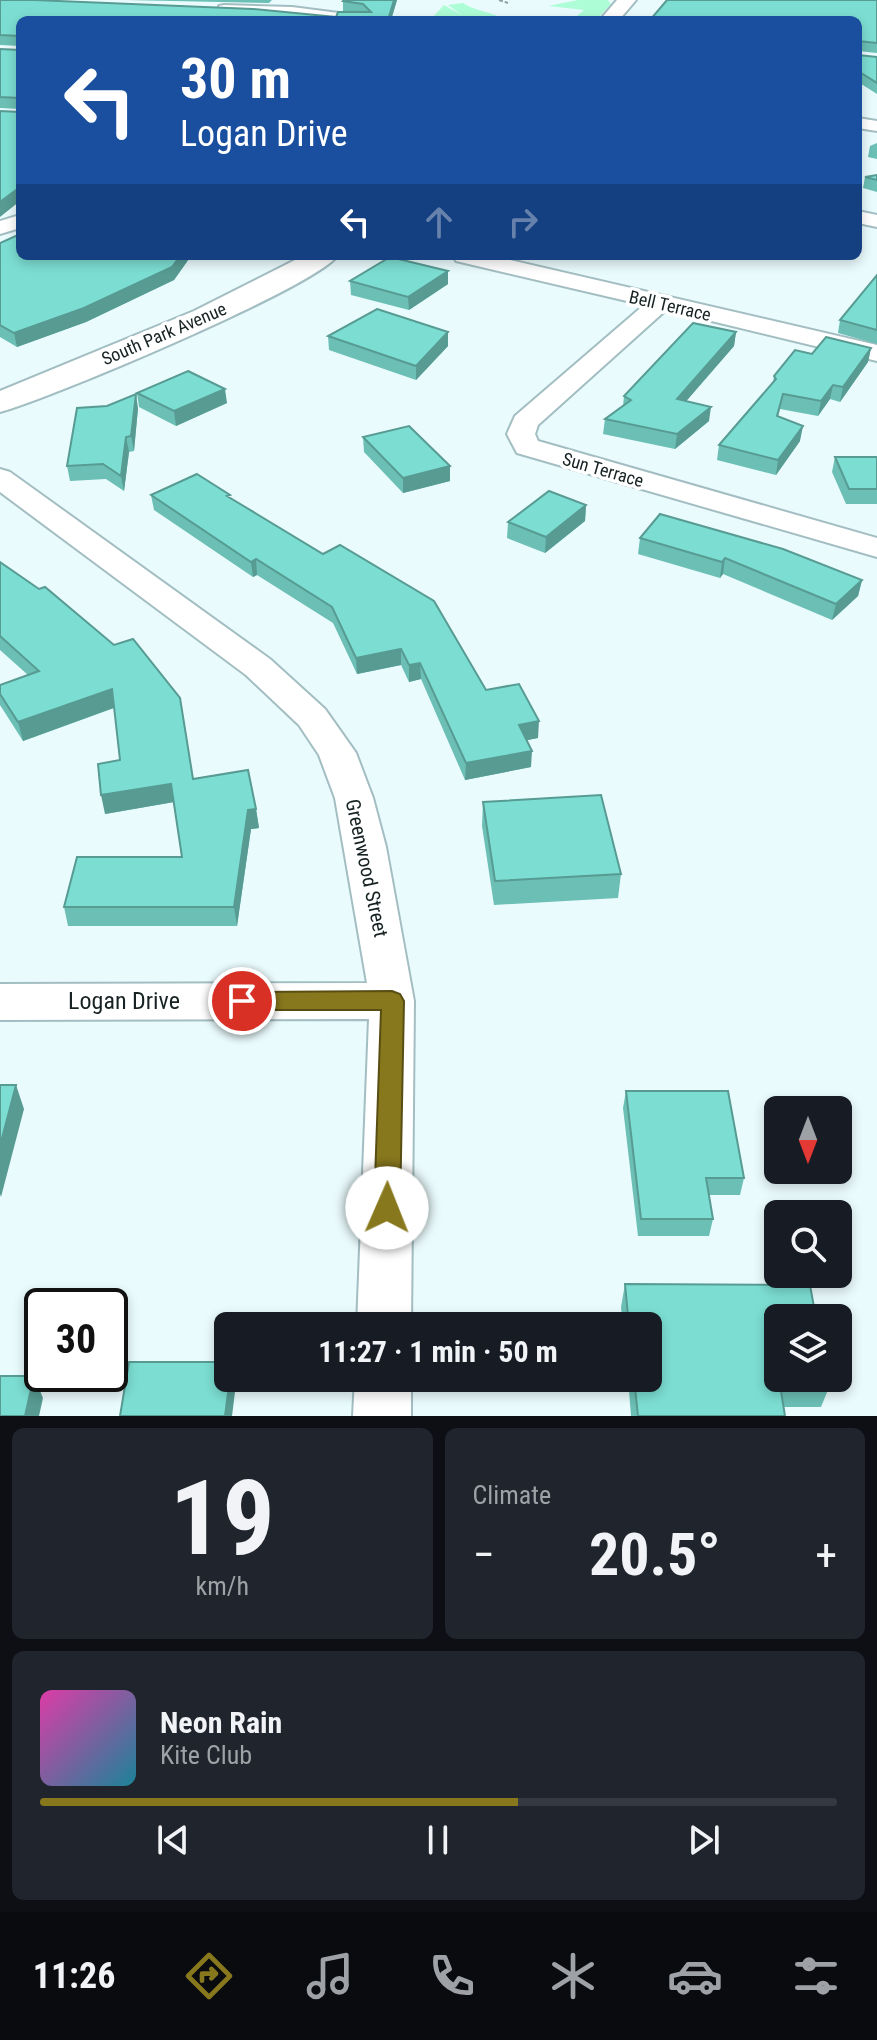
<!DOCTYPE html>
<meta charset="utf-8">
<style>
body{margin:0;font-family:"Roboto Condensed",sans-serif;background:#20242c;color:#f1f3f6;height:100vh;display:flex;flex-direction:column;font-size:30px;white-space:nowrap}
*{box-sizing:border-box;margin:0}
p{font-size:26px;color:#9ea1a6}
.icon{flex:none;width:44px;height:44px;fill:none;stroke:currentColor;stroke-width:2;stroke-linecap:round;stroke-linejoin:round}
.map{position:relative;height:1416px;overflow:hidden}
.drawer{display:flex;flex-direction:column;gap:12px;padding:12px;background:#0d0f14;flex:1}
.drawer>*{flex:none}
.hud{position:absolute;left:16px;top:16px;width:846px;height:244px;border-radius:12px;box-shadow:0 4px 12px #0003;background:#1a4fa0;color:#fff;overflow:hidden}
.needle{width:52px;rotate:180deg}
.controls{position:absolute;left:764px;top:1096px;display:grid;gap:16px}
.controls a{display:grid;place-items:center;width:88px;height:88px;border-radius:12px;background:#171b24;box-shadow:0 4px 12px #0003;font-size:40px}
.speed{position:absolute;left:24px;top:1288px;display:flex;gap:16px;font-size:40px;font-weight:700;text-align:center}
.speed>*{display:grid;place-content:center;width:104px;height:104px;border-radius:50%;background:#171b24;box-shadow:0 4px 12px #0003;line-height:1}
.speed .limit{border:4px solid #111;border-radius:12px;background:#fff;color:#111}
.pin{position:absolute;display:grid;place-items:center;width:68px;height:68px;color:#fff;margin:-34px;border:4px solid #fff;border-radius:50%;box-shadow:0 2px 8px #0007}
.me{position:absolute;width:88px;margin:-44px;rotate:1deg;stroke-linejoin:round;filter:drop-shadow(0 0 6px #0008)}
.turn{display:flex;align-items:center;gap:28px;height:168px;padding:0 32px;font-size:36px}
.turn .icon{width:104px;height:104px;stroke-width:2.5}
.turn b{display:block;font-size:56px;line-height:68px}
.lanes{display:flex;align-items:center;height:76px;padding:0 32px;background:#0003;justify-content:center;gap:40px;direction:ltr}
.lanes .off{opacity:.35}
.big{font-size:60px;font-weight:700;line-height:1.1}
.drawer .tile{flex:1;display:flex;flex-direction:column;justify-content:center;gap:12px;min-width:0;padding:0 28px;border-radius:12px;background:#20242c}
.drawer .dial{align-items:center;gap:0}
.dial b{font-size:104px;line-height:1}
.song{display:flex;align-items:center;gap:24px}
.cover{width:96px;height:96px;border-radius:12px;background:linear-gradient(135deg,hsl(320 70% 55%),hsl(190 70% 35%))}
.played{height:8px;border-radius:4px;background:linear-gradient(90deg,#88781d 60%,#363941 60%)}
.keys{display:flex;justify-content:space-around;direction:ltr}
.heat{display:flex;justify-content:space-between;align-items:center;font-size:44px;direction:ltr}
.drawer .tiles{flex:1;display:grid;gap:12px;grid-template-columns:1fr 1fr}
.tile:last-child{grid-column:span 2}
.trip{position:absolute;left:214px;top:1312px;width:448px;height:80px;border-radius:12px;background:#171b24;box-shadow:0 4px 12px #0003;font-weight:700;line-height:80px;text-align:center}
.dock{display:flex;height:128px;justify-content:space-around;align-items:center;background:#090b0e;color:#9ea1a6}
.dock .icon{width:56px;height:56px}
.dock .current{color:#88781d}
.dock b{font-size:36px;color:#f1f3f6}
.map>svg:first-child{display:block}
.green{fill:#adfdd7}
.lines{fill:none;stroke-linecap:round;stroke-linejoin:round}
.street-casing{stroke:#a3bec2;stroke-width:4}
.secondary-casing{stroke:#a3bec2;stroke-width:4}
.path{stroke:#919fa1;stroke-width:2;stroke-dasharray:4 2;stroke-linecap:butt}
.street{fill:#fff;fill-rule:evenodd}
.secondary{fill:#fff;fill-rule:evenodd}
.wall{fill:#6bbfb5}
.shaded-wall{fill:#579b93}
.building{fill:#7cded2;stroke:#579b93;stroke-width:2}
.route{fill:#88781d;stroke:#584e13;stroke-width:2}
.labels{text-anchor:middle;stroke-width:7;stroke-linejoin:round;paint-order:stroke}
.far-street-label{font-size:18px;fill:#172223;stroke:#fff}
.street-label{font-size:20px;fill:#172223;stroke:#fff}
.near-street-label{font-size:24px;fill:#172223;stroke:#fff}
</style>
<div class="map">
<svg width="877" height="1416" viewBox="0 0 877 1416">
<rect width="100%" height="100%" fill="#eafbfd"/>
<!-- green -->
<g class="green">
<path d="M578 0H608L611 4 596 20H572L584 10 548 6Z"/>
<path d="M463 3C477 12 491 11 504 20H430L444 5 462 15 448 5Z"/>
</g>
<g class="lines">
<defs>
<g id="street">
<path d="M224 5 292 7 362 16 369 20 219 12V6Z"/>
<path d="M858 118 877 121V131L858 128Z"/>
<path d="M858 211 877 215V227L858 223Z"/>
<path d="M20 215V228L0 234V221Z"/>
<path d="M453 256H493L877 345V361L666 310 538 425 535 434 538 441 877 538V557L517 453 507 434 515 416 644 305 456 261Z"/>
<path d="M0 469 10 472 270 659 325 709 356 753 373 798 386 847 414 1001 411 1326H357L369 1019 0 1020V984L367 983 335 798 319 755 299 725 246 675 0 492Z"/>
<path d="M355 1378H411V1416H353Z"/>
</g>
<g id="secondary">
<path d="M617 0H636L619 20H600Z"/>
<path d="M303 256H337C315 287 47 400 0 412V391L194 311Z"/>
</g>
</defs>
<!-- street casing -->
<use href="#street" class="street-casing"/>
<!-- secondary casing -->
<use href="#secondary" class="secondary-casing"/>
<!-- path -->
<path class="path" d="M499 0 508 3"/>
<!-- street -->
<use href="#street" class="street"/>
<!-- secondary -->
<use href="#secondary" class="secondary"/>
</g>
<!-- wall -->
<g class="wall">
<path d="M0 0 336 17 355 12 343 11V1L397 0 391 20H20V46L0 45Z"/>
<path d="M125 0H272L269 3Z"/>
<path d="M667 0H877V53L858 51Z"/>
<path d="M0 49 20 50V109L0 108Z"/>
<path d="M858 55 877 57V94L858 82Z"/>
<path d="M877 143V159L868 157 870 146Z"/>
<path d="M877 175V192L863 188 865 177Z"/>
<path d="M0 243 20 256H191L174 280 86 322 17 347 0 337Z"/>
<path d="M877 275V344L838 333 840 320Z"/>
<path d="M350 281 448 284 409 310 351 295Z"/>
<path d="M448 332V346L416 380 329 350 328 336Z"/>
<path d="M736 332 734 346 686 401 709 421 675 449 603 434 605 419 623 406 624 396Z"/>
<path d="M871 348 868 362 840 402 830 399 818 416 780 409 778 417 800 441 776 475 717 460 719 445 773 383 774 376 812 354Z"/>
<path d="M137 393 227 403 176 426 139 407Z"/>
<path d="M138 408 134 451 129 452 124 491 106 479 70 481 67 466Z"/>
<path d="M363 437 450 481 403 493 364 452Z"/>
<path d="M835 457H877V504H846L832 472Z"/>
<path d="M151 495 230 498 486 690 538 738 527 740 531 767 465 780 421 679 409 682 401 665 357 674 333 623 257 575 253 577 154 510Z"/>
<path d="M586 505 585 521 545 553 507 538 508 522Z"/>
<path d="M640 538 862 580 858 596 832 620 723 574 720 578 638 554Z"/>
<path d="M0 562 193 779 256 809 259 828 251 829 237 926H68L64 907 182 857 174 802 105 814 120 760 114 708 23 741 0 705V685L28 675 0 650Z"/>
<path d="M483 802 621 874 618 898 494 905 482 826Z"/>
<path d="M626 1091 744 1178 740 1195H709L713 1219 709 1236H638L623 1108Z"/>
<path d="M625 1284 830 1385 821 1407H783L785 1416H631L628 1378H648V1326H623L621 1307Z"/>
</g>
<!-- shaded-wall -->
<g class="shaded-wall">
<path d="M394 0H397L391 20H388Z"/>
<path d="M20 187V201L0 217V202Z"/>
<path d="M180 256H191L174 280 86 322 17 347 14 333Z"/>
<path d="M448 271V284L409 310 408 297Z"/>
<path d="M448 332V346L416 380V366Z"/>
<path d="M736 332 734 346 676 413 677 399Z"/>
<path d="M871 348 868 362 840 402 843 387Z"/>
<path d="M833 385 830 399 818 416 821 401Z"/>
<path d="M225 389 227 403 176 426 174 411Z"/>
<path d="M136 394 138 408 134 451 131 436Z"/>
<path d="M711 407 709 421 675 449 677 434Z"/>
<path d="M803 426 800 441 776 475 778 460Z"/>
<path d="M126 437 129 452 124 491 121 476Z"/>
<path d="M450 466V481L403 493V478Z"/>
<path d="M586 505 585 521 545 553 546 537Z"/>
<path d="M725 558 723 574 720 578 722 562Z"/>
<path d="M256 559 257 575 253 577 251 562Z"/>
<path d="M862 580 858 596 832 620 836 604Z"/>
<path d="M401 649V665L357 674 356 658Z"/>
<path d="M420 663 421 679 409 682V665Z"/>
<path d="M112 689 116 707 23 741 18 722Z"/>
<path d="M539 721 538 738 518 742 519 725Z"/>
<path d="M532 751 531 767 465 780 466 763Z"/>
<path d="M171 784 174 802 105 814 101 795Z"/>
<path d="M256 809 259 828 251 829 237 926 234 907 248 810Z"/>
<path d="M16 1085 24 1109 1 1197 0 1194V1146Z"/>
<path d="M34 1376 43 1398 39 1416H25Z"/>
<path d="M230 1378H235L236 1384 232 1416H225Z"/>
</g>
<!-- building -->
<g class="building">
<path d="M0 0H34L253 9 336 17 338 12H371L363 4 343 1 344 0H394L388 20H20V36L0 35Z"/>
<path d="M667 0H877V43L858 41V20H650Z"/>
<path d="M0 49 20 50V98L0 97Z"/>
<path d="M858 55 877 57V83L858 71Z"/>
<path d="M0 111 20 112V187L0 202Z"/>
<path d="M877 175V180L865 177Z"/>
<path d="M20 234V256H180L172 267 84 308 14 333 0 325V243Z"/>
<path d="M390 257 448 271 408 297 350 281Z"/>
<path d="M877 275V330L840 320Z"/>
<path d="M377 309 448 332 416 366 328 336Z"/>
<path d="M693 323 736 332 677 399 711 407 677 434 605 419 631 400 624 396Z"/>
<path d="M826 337 871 348 843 387 833 385 821 401 783 394 777 416 803 426 778 460 719 445 776 379 774 376 795 350 812 354Z"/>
<path d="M188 371 225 389 174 411 137 393Z"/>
<path d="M136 394 131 436 126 437 121 476 103 464 67 466 77 408 107 406Z"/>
<path d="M409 426 450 466 403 478 363 437Z"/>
<path d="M835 457H877V489H849Z"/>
<path d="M197 474 230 495 227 496 323 554 340 545 434 601 486 690 519 684 539 721 519 725 532 751 466 763 420 663 409 665 401 649 356 658 332 607 256 559 251 562 151 495Z"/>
<path d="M549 491 586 505 546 537 508 522Z"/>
<path d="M660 514 783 549 862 580 836 604 725 558 722 562 640 538Z"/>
<path d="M0 562 39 589 45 587 114 645 133 639 180 698 193 779 248 770 256 809 248 810 234 907H64L77 857H182L171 784 101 795 98 764 120 760 112 689 18 722 0 694V685L39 671 0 636Z"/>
<path d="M601 795 621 874 495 881 483 802Z"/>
<path d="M0 1085H16L0 1146Z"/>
<path d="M626 1091H728L744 1178H706L713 1219H641Z"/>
<path d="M625 1284 810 1285 816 1318H778V1378H829L830 1385H780L785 1416H638L634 1378H648V1326H629Z"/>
<path d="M129 1362H228V1378H230L225 1416H120Z"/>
<path d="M0 1376H34L25 1416H0Z"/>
</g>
<!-- route -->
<path class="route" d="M392 991 400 994 404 1001 400 1208 396 1216 387 1219 378 1216 374 1208 381 1010H242L234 1007 230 1001 234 995 242 992Z"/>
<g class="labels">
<!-- far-street labels -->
<g class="far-street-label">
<text transform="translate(670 306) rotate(13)" y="6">Bell Terrace</text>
<text transform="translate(164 334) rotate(-23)" y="6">South Park Avenue</text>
<text transform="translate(603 470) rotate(16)" y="6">Sun Terrace</text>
</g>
<!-- street labels -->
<g class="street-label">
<text transform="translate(367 868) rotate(78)" y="7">Greenwood Street</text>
</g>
<!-- near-street labels -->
<g class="near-street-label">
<text x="124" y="1009">Logan Drive</text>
</g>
</g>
</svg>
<div class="controls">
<a><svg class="needle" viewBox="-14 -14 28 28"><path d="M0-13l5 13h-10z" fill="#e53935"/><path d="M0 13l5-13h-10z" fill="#9ea1a6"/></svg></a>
<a><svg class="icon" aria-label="search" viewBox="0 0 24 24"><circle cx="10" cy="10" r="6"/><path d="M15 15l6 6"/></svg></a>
<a><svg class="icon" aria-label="layers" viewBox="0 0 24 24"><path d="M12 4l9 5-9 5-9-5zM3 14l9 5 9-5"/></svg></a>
</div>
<div class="speed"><div class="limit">30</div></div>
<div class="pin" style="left:242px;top:1001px;background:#d93025"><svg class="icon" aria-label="arrive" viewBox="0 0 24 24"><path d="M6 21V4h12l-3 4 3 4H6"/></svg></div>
<svg class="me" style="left:387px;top:1208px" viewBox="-20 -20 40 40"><circle r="19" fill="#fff"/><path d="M0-13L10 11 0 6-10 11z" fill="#88781d"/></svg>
<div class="trip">11:27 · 1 min · 50 m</div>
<div class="hud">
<div class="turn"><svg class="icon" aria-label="left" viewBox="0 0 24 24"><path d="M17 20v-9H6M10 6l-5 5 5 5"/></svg><div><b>30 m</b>Logan Drive</div></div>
<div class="lanes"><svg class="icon" aria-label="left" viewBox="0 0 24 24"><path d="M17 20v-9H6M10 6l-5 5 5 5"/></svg><svg class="icon off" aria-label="ahead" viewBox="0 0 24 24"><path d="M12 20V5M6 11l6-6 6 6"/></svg><svg class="icon off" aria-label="right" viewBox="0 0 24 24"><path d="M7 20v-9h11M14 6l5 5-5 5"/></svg></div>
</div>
</div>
<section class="drawer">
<div class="tiles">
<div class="tile dial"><b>19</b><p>km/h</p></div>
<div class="tile"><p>Climate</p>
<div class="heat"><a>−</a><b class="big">20.5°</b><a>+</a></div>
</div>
<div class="tile">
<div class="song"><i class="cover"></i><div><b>Neon Rain</b><p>Kite Club</p></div></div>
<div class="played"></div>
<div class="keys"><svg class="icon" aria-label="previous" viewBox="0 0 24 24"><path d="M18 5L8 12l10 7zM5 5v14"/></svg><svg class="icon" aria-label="pause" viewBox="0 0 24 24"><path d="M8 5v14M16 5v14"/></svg><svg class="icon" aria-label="next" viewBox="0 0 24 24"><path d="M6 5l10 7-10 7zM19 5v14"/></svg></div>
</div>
</div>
</section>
<nav class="dock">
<b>11:26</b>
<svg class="icon current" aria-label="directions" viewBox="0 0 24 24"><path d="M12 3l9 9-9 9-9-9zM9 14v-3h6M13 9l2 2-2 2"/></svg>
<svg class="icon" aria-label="music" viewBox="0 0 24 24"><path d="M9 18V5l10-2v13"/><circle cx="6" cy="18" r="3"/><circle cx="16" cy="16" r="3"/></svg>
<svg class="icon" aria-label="phone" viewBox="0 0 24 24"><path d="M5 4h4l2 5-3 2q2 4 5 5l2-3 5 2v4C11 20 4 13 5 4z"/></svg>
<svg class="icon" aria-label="climate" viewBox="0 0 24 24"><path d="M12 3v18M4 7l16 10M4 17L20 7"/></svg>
<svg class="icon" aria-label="car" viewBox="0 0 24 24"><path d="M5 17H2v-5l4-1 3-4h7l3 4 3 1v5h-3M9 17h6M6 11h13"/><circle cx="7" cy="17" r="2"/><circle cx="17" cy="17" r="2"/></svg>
<svg class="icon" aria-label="filters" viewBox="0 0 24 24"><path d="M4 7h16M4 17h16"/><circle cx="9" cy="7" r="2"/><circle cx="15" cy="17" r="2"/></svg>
</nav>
